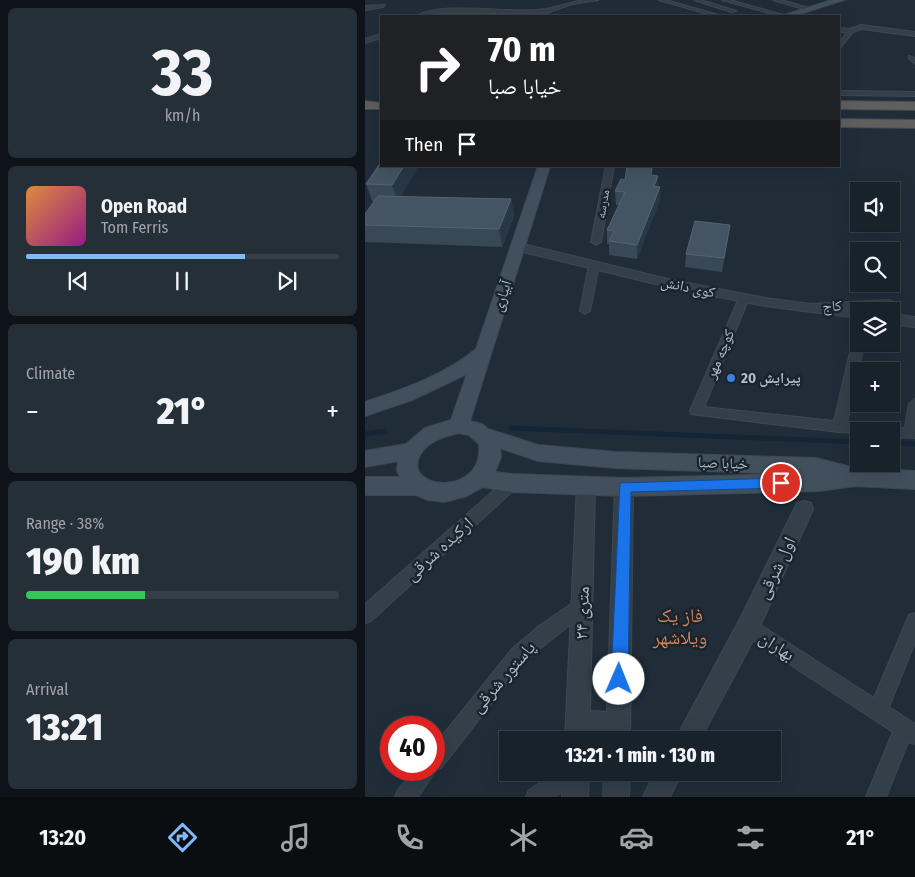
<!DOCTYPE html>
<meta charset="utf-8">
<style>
body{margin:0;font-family:"Fira Sans Condensed","Noto Naskh Arabic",sans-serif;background:#252f37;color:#f1f3f6;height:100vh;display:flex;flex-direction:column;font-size:19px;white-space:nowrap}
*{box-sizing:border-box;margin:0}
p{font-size:16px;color:#9fa4a9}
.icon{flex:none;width:28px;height:28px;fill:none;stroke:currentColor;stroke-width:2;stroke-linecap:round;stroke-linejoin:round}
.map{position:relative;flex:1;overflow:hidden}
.sheet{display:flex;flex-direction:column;gap:8px;padding:8px;background:#0d1318;width:365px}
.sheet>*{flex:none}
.banner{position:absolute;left:15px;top:15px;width:460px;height:152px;border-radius:0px;box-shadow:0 5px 20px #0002,0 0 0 1px #363f47;background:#202124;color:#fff;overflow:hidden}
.tools{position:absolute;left:485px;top:182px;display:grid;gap:10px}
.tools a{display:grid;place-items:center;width:50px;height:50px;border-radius:0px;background:#18222b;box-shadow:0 5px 20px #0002,0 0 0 1px #363f47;font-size:25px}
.speed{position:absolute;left:15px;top:716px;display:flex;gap:10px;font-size:25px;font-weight:700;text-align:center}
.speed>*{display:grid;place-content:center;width:65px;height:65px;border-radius:50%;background:#18222b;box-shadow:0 5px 20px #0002,0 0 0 1px #363f47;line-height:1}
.speed .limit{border:8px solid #d22;background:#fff;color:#111}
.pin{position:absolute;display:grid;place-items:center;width:42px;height:42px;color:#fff;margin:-21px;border:2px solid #fff;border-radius:50%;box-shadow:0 1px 5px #0007}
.me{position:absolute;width:55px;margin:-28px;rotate:1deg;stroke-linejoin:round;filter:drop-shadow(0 0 4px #0008)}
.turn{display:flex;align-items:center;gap:18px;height:105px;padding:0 25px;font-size:22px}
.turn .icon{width:65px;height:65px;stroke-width:2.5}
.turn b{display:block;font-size:35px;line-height:42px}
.then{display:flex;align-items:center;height:48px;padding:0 25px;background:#0003;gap:10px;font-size:19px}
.big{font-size:38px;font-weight:800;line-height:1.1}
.sheet .tile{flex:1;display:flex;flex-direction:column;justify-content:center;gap:8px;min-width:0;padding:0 18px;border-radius:8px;background:#252f37}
.sheet .dial{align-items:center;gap:0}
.dial b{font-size:65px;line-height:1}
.song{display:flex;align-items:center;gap:15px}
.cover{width:60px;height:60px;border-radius:8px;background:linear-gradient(135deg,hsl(30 70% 55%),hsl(310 70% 35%))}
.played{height:5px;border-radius:2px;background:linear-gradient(90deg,#7fbbfa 70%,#363f47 70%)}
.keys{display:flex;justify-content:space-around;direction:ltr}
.heat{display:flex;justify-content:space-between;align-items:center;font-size:28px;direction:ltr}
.charge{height:8px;border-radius:4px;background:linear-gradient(90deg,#34c759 38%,#363f47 0)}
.trip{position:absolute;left:134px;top:731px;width:282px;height:50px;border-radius:0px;background:#18222b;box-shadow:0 5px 20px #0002,0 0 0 1px #363f47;font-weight:800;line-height:50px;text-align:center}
.tab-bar{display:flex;height:80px;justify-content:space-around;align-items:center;background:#0a0e11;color:#9fa4a9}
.tab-bar .icon{width:35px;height:35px}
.tab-bar .selected{color:#7fbbfa}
.tab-bar b{font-size:22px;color:#f1f3f6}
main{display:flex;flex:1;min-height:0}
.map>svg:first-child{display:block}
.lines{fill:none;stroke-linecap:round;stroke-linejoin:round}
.stream{stroke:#142636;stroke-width:5}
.minor-casing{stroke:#3d4853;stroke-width:2}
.tertiary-casing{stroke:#3d4853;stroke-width:2}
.secondary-casing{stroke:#3d4853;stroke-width:2}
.trunk-casing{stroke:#3e4a54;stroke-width:2}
.minor{fill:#343f49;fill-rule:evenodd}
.tertiary{fill:#343f49;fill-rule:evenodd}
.secondary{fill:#424f5d;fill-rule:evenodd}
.trunk{fill:#615f5e;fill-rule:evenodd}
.wall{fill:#384855}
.shaded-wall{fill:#293845}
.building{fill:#455462;stroke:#556471}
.route{fill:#1a73e8;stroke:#114b97}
.shop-dot{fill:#3f7fe0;stroke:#19242e;stroke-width:2}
.labels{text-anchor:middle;stroke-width:5;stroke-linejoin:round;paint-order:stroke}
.far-street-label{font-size:12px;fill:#aebac6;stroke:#19242e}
.street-label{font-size:15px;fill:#aebac6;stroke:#19242e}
.poi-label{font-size:15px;font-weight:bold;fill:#aebac6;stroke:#19242e;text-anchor:start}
.near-street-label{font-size:18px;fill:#aebac6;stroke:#19242e}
.near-neighbourhood-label{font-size:19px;fill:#d68359;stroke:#19242e}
</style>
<main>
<section class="sheet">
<div class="tile dial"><b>33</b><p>km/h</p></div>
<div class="tile">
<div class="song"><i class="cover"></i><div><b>Open Road</b><p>Tom Ferris</p></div></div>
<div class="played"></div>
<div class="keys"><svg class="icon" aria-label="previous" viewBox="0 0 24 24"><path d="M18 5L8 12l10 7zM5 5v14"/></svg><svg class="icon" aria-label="pause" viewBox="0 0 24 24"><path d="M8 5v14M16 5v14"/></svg><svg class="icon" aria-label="next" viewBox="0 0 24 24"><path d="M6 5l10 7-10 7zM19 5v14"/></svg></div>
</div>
<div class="tile"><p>Climate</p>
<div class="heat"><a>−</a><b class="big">21°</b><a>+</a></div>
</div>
<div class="tile"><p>Range · 38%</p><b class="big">190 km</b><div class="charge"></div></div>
<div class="tile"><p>Arrival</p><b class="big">13:21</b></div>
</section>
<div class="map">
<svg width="550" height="797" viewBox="0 0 550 797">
<rect width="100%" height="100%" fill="#202d39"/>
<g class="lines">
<!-- stream -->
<g class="stream">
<path d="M146 428 494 442"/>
<path d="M0 434 20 431"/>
<path d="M526 443 550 444"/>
</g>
<defs>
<g id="minor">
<path d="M219 0H233L207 4 182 13H73L51 16C81 0 146 15 181 9 194 7 206 2 219 0Z"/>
<path d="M294 0H301L357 16H349Z"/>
<path d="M329 0H336L371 11 366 12Z"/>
<path d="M357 0H365L422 16H414Z"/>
<path d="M408 0H416L448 9 445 11Z"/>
<path d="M20 5 18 7 0 10V6Z"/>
<path d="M496 25 550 32V36L497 29 488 32 474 49V43L482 32H474V28L485 29Z"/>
<path d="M16 34V38L0 43V39Z"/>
<path d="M544 56 550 58V64L544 58Z"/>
<path d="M474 91 550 92V96L474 95Z"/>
<path d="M241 166H249L236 242 231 245 226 242Z"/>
<path d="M229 262 234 265 225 311 220 314 215 311 224 265Z"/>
<path d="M379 295 384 298 339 407 469 421 488 340 494 336V344H499L482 422 540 428 544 404 550 399V438L526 437V431H494V433L474 432 326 414 325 411 374 298Z"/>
<path d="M523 300 527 301 528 303 527 305 446 310 441 307 446 304Z"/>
<path d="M147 477 152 479 154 483 152 487 6 621 0 623V604L142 479Z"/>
<path d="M218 596 224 598 226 604 224 610 159 661 76 768 71 770 53 797H30L33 790 49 770H69V746L147 649 174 626Z"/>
<path d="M550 613V642L524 707 550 724V744L543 742 521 797H501L528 732 377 633 375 627 377 621 383 619 389 621 509 698 544 615Z"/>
<path d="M191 772H219L216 779 189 797H161L164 790Z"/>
</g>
<g id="tertiary">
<path d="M154 243 307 280 400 298 499 311H494V318L400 306 307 288 150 250 148 247 150 244Z"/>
<path d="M526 314 550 317V327L526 324Z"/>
<path d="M221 478 228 481 230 486 225 711 242 712 250 487 252 482 259 479 266 482 268 487 265 740H239L236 735H230L224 740H200L212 486 214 481Z"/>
<path d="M439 501 446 503 448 509 391 635 335 740H310L375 619 432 503Z"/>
<path d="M198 772H224L223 797H197Z"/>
<path d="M239 772H265L264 797H238Z"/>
<path d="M290 772H317L305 797H278Z"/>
</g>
<g id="secondary">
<path d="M467 0H479L428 16H416Z"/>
<path d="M173 166H185L105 421 117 424 123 429 173 445 251 452 451 458 490 468 550 471V489L490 486 454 491 259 496 147 492 118 487 102 496 79 502 63 500 51 495H0V477H35L32 470 33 461 0 467V451L41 444 60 428 86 420 102 374 47 400 0 416V402C38 389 80 375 111 349ZM94 433 104 435 114 444C120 500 31 489 57 452 66 440 80 436 94 433ZM135 448 173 461 251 468 433 474 259 478 147 474 130 472 136 457Z"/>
</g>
<g id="trunk">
<path d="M0 101 16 103V109H0Z"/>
<path d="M474 101 550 102V110L474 109Z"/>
<path d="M474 119 550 120V128L474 127Z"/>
</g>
</defs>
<!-- minor casing -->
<use href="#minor" class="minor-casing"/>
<!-- tertiary casing -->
<use href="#tertiary" class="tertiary-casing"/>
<!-- secondary casing -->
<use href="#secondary" class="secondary-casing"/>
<!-- trunk casing -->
<use href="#trunk" class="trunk-casing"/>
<!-- minor -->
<use href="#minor" class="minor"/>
<!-- tertiary -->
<use href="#tertiary" class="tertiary"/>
<!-- secondary -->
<use href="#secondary" class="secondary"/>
<!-- trunk -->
<use href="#trunk" class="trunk"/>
</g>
<!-- wall -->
<g class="wall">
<path d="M16 162 36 197 146 199 149 216 137 247 0 242V214L9 201H7L1 184Z"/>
<path d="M287 175 293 176V187H295V200L272 259 244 255V244H242V230L254 205H251L250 191 260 180Z"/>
<path d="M365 225 363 238 357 272 320 267 321 254Z"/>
</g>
<!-- shaded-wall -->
<g class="shaded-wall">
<path d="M39 166H54L33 202 27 185Z"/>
<path d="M293 176V189L289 186Z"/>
<path d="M295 187V200L272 259V245Z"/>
<path d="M146 199 149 216 137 247 134 229Z"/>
</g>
<!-- building -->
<g class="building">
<path d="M16 162V166H39L27 185 1 184Z"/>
<path d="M262 166H287L286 175 293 176 289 186 295 187 272 245 244 241 249 231 242 230 260 192 250 191 256 179 260 180Z"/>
<path d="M13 196 146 199 134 229 0 225V214Z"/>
<path d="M330 221 365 225 359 258 321 254Z"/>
</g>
<!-- route -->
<path class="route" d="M416 478 422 483 416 488 266 492 263 679 260 685 254 687 249 685 246 679 255 483Z"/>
<!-- markers -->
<circle class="shop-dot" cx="366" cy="378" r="5"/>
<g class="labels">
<!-- far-street labels -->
<g class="far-street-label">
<text transform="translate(238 204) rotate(-80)" y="4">مدرسه</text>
</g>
<!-- street labels -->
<g class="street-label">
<text transform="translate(323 287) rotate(12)" y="5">کوی دانش</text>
<text transform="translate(137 296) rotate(-72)" y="5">آبیاری</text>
<text transform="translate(467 306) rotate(-3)" y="5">کاج</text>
<text transform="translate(355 354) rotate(-67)" y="5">کوچه مهر</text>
<text transform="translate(358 463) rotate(2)" y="5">خیابا صبا</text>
</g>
<!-- poi labels -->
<g class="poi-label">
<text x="376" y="383">پیرایش 20</text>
</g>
<!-- near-street labels -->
<g class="near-street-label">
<text transform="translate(74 549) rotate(-42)" y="6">ارکیده شرقی</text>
<text transform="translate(411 568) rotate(-64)" y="6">اول شرقی</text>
<text transform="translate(217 613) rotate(-88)" y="6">۲۴ متری</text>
<text transform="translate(412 646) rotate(33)" y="6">بهاران</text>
<text transform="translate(138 677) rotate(-49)" y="6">پاستور شرقی</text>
</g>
<!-- near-neighbourhood labels -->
<g class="near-neighbourhood-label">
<text x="315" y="622">فاز یک<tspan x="315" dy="22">ویلاشهر</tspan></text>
</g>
</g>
</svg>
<div class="tools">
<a><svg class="icon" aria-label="sound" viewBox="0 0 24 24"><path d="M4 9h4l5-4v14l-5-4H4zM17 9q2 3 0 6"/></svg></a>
<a><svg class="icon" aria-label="search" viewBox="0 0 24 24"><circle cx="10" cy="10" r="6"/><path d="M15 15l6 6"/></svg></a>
<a><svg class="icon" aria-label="layers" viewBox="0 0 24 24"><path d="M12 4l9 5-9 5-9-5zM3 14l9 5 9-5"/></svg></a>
<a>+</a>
<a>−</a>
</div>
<div class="speed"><div class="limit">40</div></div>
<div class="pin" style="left:416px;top:483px;background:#d93025"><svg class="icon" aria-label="arrive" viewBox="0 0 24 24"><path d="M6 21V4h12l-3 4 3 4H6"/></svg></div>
<svg class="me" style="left:254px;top:679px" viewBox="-20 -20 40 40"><circle r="19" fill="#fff"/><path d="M0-13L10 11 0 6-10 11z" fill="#1a73e8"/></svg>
<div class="trip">13:21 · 1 min · 130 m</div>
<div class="banner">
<div class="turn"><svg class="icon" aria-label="right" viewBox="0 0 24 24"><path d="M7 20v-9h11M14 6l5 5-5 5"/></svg><div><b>70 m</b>خیابا صبا</div></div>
<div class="then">Then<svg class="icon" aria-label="arrive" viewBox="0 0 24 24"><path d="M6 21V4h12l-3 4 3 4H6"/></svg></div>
</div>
</div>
</main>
<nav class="tab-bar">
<b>13:20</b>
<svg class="icon selected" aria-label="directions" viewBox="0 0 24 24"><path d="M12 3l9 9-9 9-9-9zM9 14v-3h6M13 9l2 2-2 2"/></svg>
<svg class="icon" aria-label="music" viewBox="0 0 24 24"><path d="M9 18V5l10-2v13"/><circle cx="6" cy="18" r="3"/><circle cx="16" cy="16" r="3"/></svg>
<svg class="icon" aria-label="phone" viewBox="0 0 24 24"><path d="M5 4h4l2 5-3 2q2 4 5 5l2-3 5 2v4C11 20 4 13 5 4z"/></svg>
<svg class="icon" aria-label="climate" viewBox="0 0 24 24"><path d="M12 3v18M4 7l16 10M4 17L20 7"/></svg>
<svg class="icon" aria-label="car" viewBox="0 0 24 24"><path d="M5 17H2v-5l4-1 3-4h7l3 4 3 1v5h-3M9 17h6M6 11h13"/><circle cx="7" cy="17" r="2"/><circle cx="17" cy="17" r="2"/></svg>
<svg class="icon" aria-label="filters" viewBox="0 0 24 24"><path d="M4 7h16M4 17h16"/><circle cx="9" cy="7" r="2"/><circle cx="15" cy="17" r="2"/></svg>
<b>21°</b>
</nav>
